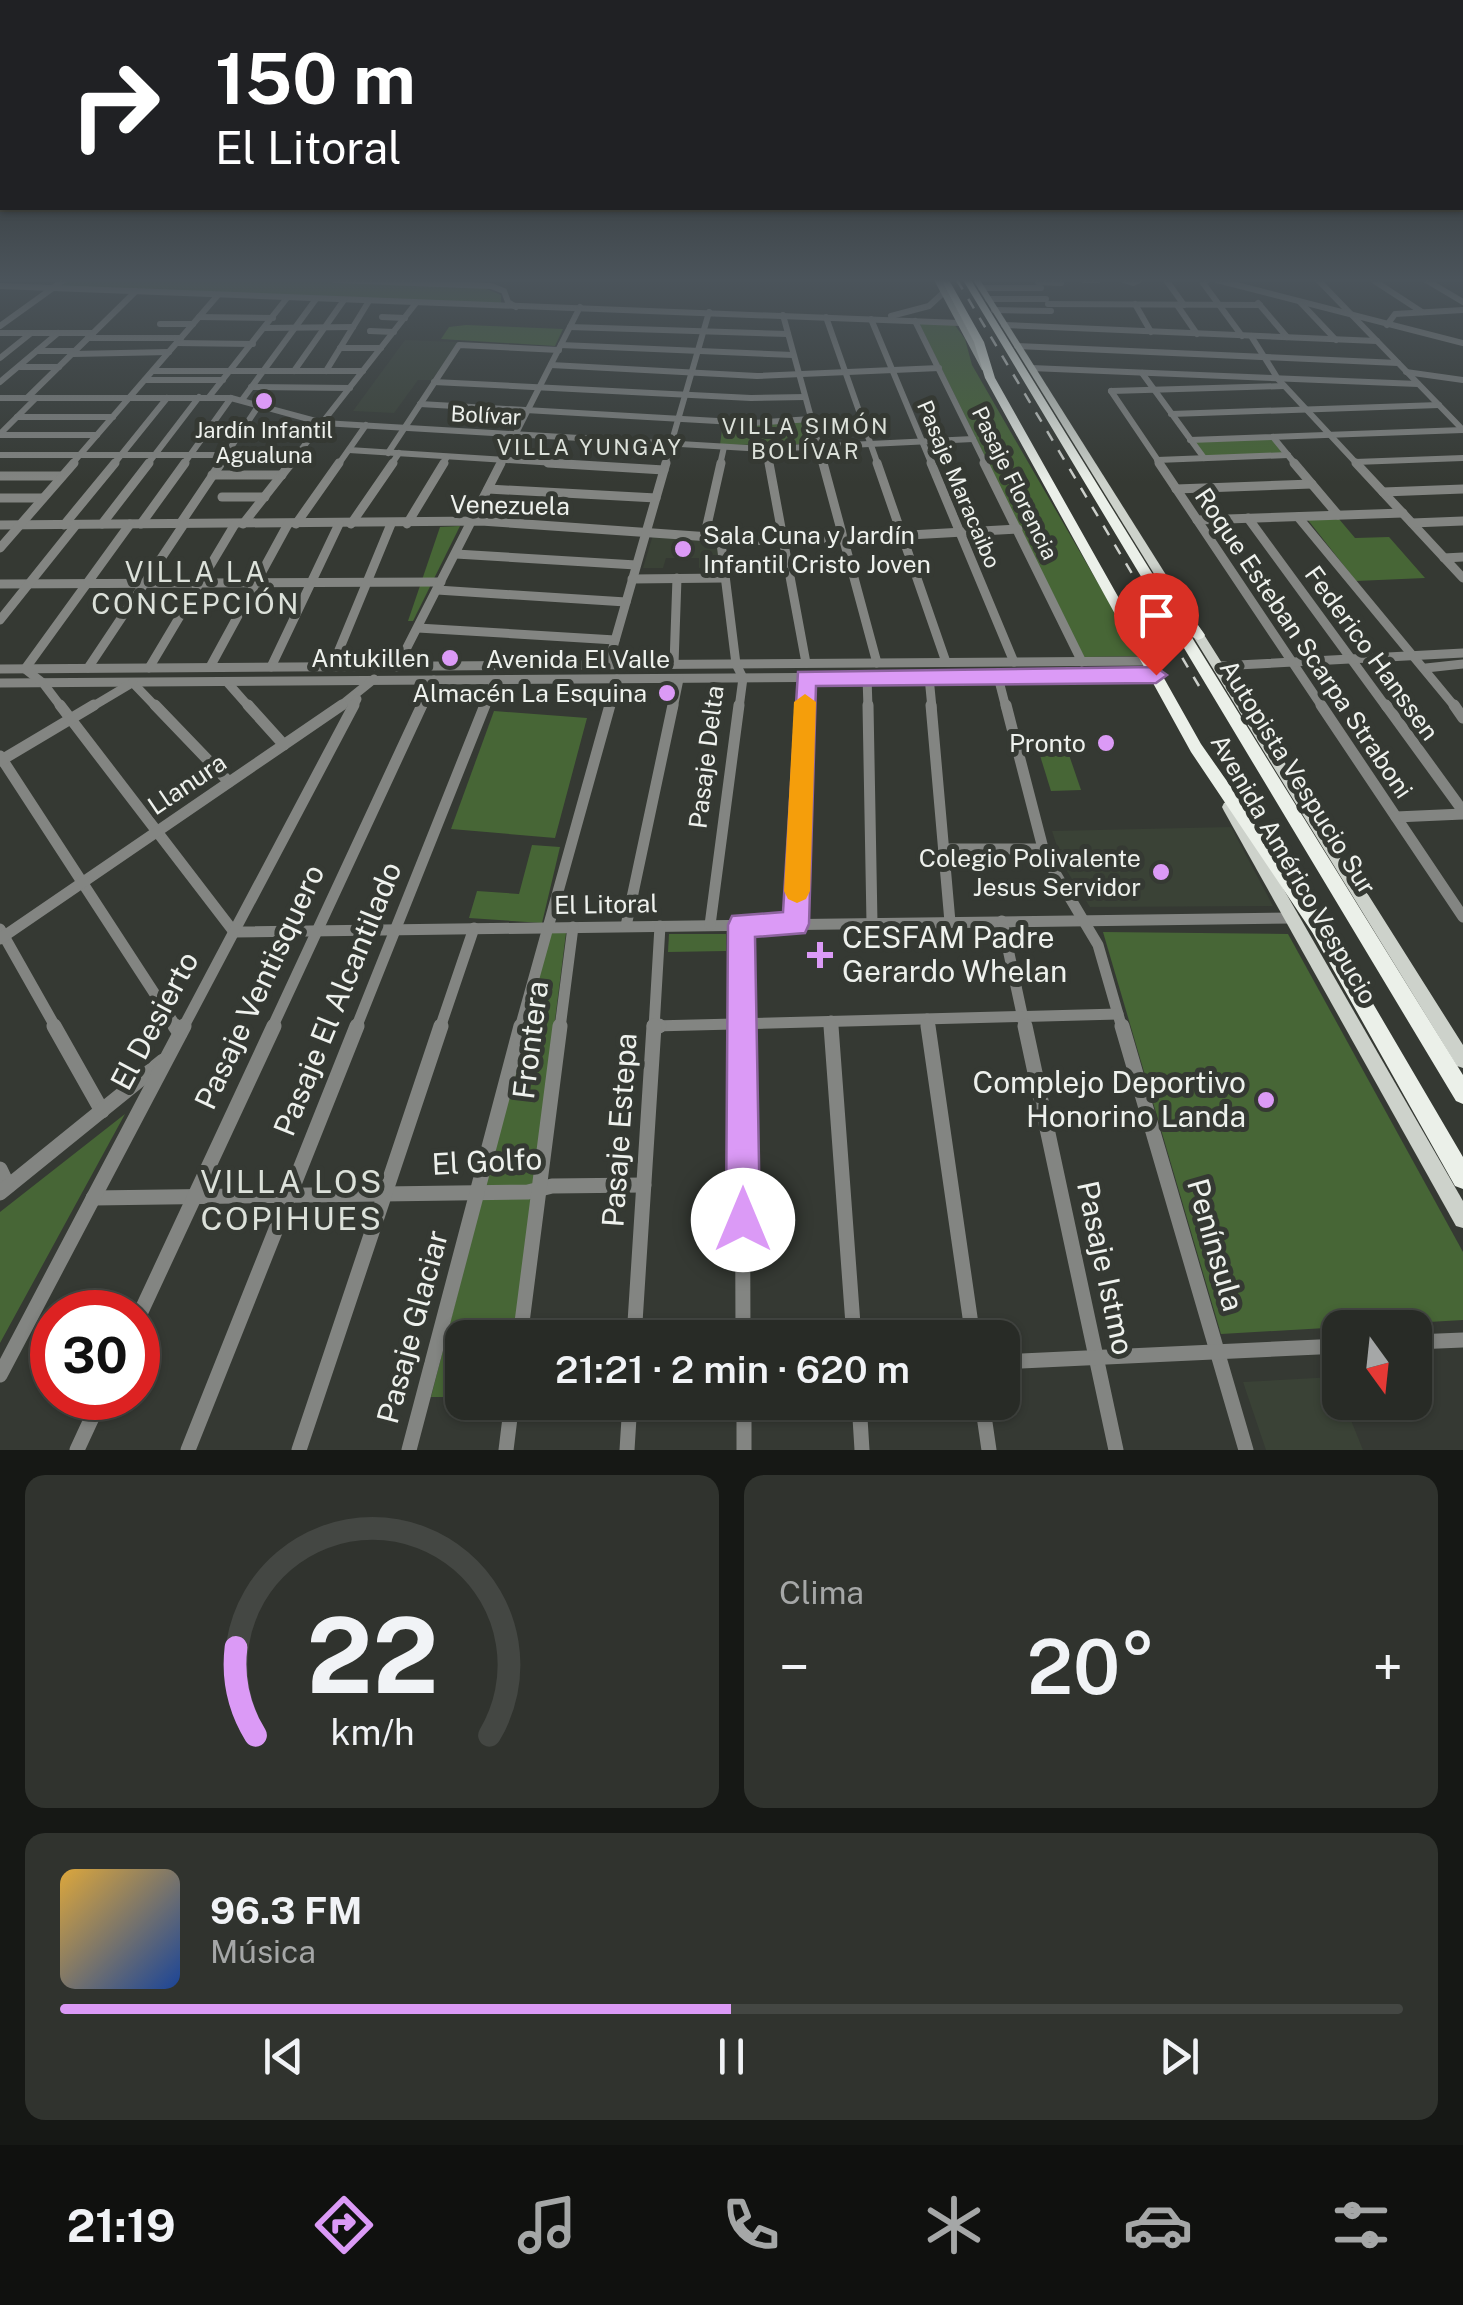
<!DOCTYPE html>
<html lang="es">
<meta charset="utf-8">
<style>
body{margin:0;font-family:"Public Sans",sans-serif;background:#30332e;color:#f1f3f6;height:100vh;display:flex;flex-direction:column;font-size:38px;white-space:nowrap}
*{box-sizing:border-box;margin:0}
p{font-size:32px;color:#a5a7a7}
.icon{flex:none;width:55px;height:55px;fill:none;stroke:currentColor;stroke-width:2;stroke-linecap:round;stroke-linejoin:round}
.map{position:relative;height:1450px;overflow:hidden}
.details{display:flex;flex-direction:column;gap:25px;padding:25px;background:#161815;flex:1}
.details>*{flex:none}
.banner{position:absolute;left:0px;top:0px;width:1465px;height:210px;box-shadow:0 2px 8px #0004,0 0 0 2px #444743;background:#202124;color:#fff;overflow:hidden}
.needle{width:65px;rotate:165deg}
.controls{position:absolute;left:1322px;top:1310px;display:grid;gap:20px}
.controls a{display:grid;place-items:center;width:110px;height:110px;border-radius:20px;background:#282b26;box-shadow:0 2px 8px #0004,0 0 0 2px #444743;font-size:50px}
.speed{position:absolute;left:30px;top:1290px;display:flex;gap:20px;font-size:50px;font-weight:700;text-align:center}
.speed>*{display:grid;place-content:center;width:130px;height:130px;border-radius:50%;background:#282b26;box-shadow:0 2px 8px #0004,0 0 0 2px #444743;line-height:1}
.speed .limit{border:15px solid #d22;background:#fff;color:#111}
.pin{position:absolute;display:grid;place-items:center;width:85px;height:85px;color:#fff;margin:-102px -42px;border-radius:50% 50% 50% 0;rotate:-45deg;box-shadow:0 0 10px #0007}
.pin .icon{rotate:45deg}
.me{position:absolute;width:110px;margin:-55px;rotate:0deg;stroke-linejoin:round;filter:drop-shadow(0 0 8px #0008)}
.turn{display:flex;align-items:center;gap:35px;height:210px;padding:0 50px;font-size:45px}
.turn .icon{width:130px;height:130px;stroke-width:2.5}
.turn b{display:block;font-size:70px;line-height:85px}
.big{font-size:75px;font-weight:600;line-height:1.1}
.details .card{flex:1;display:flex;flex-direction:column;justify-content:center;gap:15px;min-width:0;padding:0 35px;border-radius:20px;background:#30332e}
.details .dial{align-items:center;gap:0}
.dial svg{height:260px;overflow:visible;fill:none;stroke:#444743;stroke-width:7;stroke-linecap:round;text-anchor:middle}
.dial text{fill:#f1f3f6;stroke:none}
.song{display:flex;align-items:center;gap:30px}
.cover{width:120px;height:120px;border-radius:15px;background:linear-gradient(135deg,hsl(40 70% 55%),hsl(220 70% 35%))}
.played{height:10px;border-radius:5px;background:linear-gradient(90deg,#db9af6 50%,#444743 50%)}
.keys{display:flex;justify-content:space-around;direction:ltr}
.heat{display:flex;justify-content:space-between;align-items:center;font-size:55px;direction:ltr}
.details .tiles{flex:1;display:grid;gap:25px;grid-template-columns:1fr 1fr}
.card:last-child{grid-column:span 2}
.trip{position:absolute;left:445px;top:1320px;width:575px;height:100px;border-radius:20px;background:#282b26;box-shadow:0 2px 8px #0004,0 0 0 2px #444743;font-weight:600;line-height:100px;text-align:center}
.tab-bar{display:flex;height:160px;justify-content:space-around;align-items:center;background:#10110f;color:#a5a7a7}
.tab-bar .icon{width:70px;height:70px}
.tab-bar .selected{color:#db9af6}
.tab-bar b{font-size:45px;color:#f1f3f6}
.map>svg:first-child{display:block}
.built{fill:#3a4236}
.green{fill:#476636}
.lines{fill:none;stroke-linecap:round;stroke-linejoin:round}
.minor-far3{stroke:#838582;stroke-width:6}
.minor-far2{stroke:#838582;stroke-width:9}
.minor-far1{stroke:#838582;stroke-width:11}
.minor{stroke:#838582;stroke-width:15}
.major{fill:#cdd2cb;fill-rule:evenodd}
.highway{fill:#ebf0e9;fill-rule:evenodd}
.rail{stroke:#cdd0cb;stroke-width:2.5;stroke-dasharray:11 11;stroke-linecap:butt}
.route{fill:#db9af6;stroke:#8e64a0;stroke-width:2.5}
.slow{fill:#f59e0b}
.poi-dot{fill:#db9af6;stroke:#353933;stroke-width:4}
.labels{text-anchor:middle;stroke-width:10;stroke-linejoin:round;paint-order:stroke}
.far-street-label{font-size:22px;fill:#eef1ed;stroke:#353933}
.far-neighbourhood-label{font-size:22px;letter-spacing:2.5px;fill:#dce1da;stroke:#353933}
.far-poi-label{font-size:22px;fill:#eef1ed;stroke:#353933}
.street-label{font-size:25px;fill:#eef1ed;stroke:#353933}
.poi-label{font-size:25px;fill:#eef1ed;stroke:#353933;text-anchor:end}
.neighbourhood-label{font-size:28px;letter-spacing:2.5px;fill:#dce1da;stroke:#353933}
.near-poi-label{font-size:30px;fill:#eef1ed;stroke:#353933;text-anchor:start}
.near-street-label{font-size:30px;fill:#eef1ed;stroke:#353933}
.near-neighbourhood-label{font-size:32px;letter-spacing:2.5px;fill:#dce1da;stroke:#353933}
</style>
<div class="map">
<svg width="1463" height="1450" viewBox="0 0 1463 1450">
<rect width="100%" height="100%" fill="#353933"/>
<!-- built -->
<g class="built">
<path d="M405 340 458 342 432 380H418L394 413 353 411Z"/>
<path d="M653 535 717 540 720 567 699 568V558H666L663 568H643Z"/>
<path d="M1231 827 1273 906 1090 907 1063 865 1052 831Z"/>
<path d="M1334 1377 1340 1402 1344 1403 1363 1450H1266L1243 1382Z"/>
</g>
<!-- green -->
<g class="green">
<path d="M68 280H295L482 287 501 295V304L61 286Z"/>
<path d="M919 323 954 324 965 339 972 365 1140 656 1084 657Z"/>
<path d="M466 325 563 329 555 346 441 339 449 327Z"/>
<path d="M807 420 815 444 720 445 723 422Z"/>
<path d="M1271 438 1284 454 1204 457 1193 441Z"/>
<path d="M1339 519 1355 538 1389 537 1425 578 1356 581 1308 520Z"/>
<path d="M460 526 413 621H408L440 527Z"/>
<path d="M494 711 587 718 555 838 451 829Z"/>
<path d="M1038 749H1067L1081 790 1051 791Z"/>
<path d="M532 845 560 847 542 923 469 918 477 891 519 894Z"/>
<path d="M1103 932 1288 934 1463 1252V1320L1221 1334Z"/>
<path d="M550 933H566L515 1337 462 1338V1397H431Z"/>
<path d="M669 934H726V951L668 952Z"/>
<path d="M125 1114 0 1343V1344V1212Z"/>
</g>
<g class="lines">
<!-- minor-far3 -->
<g class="minor-far3">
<path d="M335 280 491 286 504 291 508 302 516 307"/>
<path d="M1084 280H1098"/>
<path d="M1124 280 1133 283 1140 280"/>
<path d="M1166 280 1184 305"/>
<path d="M1207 280 1203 283 1242 336"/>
<path d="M1217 280 1463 343"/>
<path d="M1318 280 1463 430"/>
<path d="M1373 280 1422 312"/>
<path d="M1426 280 1463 302"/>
<path d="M1038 282 1061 283"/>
<path d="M0 286 960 323"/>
<path d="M981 288H1041"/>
<path d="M988 299H1046"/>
<path d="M1300 302 1336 340"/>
<path d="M1258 303 1287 337"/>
<path d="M1048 304 1260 305"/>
<path d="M1135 304 1151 332"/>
<path d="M1177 305 1197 334"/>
<path d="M994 310 1051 311"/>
<path d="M783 315 824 465"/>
<path d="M891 316 929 306 943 293"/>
<path d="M199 317 273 318"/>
<path d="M382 317 405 318"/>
<path d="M826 317 878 465"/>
<path d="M871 319 932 465"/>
<path d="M915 321 986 465"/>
<path d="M160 324H193"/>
<path d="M1004 325 1377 341"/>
<path d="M1387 325 1395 314 1463 310"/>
<path d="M0 326 64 280"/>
<path d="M570 327 788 334"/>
<path d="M265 328 353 327"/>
<path d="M370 331 394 332"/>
<path d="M0 333H93"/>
<path d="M1251 336 1278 379 1358 465"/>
<path d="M88 338H181"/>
<path d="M177 343 253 344"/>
<path d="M561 345 793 355"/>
<path d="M1017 346 1398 363"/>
<path d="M340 348H381"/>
<path d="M37 351H74"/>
<path d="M73 354 169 352"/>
<path d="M0 358 30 334"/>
<path d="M551 365 757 376 939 368"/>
<path d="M20 367H59"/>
<path d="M1031 368 1418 384"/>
<path d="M153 371H363"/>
<path d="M294 371 344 300"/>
<path d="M326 371 369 301"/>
<path d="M1406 372 1463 380"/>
<path d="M1142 373 1204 458"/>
<path d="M145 380H223"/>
<path d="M0 382 58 333"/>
<path d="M434 382 751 398 805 397"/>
<path d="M251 387 350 388"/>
<path d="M1111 391 1161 465"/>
<path d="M1111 391 1284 386"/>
<path d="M209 397 287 298"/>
<path d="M0 398H231L323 423 766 449 973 439"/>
<path d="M27 398 136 291"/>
<path d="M242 400 316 299"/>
<path d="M420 404 752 423 811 419"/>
<path d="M1171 414 1439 405"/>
<path d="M17 417H113"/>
<path d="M0 434 36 398"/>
<path d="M0 435H97"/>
<path d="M239 436 313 435"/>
<path d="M1273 437 1296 465"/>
<path d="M1190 440 1463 430"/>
<path d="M766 449 769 465"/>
<path d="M349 450 587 465"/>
<path d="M388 453 459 345 559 350"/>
<path d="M0 455H226"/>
<path d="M253 455H298"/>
<path d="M1157 460 1288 455"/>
<path d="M1355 462 1463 458"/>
<path d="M71 465 218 295"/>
<path d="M113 465 167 398"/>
<path d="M147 465 199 397"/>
<path d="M183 465 231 398"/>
<path d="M219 465 259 405"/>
<path d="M289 465 416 303"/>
<path d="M338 465 366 425"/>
<path d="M391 465 399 453"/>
<path d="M442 465 447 457"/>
<path d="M500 465 580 307"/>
<path d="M665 465 709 312"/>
<path d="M720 465 724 447"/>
</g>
<!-- minor-far2 -->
<g class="minor-far2">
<path d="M548 463 664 470"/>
<path d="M769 463 806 663"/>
<path d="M823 463 877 663"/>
<path d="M877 463 946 662"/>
<path d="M931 463 1014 662"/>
<path d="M984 463 1082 662"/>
<path d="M1159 463 1323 708"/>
<path d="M1294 463 1338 515"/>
<path d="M1356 463 1463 578"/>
<path d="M212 475H282"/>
<path d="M0 476H62"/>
<path d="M488 489 656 498"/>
<path d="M1176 489 1312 484"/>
<path d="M1383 492 1463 489"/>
<path d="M222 497H265"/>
<path d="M0 498H43"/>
<path d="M1298 517 1456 708"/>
<path d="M1248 518 1387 708"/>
<path d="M1197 520 1403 513"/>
<path d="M1412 523 1463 521"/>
<path d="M102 524 149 463"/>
<path d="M141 524 185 463"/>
<path d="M180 524 221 463"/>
<path d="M243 524 291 463"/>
<path d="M296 524 339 463"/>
<path d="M351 524 393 463"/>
<path d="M407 524 444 463"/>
<path d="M0 525 481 521 783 542 1018 529"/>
<path d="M64 525 115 463"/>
<path d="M705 534 721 463"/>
<path d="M720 535 736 664 743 678 739 708"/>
<path d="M0 548 74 463"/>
<path d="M456 554 636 565"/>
<path d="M1444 558 1463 557"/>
<path d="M632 579 725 578"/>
<path d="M0 584 441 582"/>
<path d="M437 590 626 602"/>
<path d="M0 620 76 525"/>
<path d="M418 628 615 640"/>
<path d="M674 664 677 578"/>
<path d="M608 665 666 463"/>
<path d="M1218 666 1463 653"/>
<path d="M210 667 288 524"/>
<path d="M271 667 339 524"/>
<path d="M332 667 391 524"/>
<path d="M397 667 501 463"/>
<path d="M88 668 184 524"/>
<path d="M149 668 235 524"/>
<path d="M1426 668 1463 664"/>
<path d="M0 669 1148 661"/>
<path d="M997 673 1006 708"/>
<path d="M867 677 868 708"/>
<path d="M929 677 932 708"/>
<path d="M227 682 250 708"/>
<path d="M0 683 1156 675"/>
<path d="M133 683 157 708"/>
<path d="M62 708 43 683 25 669 130 524"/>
<path d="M90 708 132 683"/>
<path d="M338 708 374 679"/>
<path d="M352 708 357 699"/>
<path d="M421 708 434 680"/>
<path d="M484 708 495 680"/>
<path d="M609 708 617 679"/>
<path d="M673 708 679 679"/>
<path d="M805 708 806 678"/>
</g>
<!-- minor-far1 -->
<g class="minor-far1">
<path d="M60 705 234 932 1293 918"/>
<path d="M155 705 229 782"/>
<path d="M248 705 284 745"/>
<path d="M868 705 872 923"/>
<path d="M931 705 950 922"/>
<path d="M1006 705 1045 856 1098 945 1122 1028"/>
<path d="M1321 705 1463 917"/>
<path d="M1386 705 1463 811"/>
<path d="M1454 705 1463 718"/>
<path d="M0 756 177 1028"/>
<path d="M0 761 94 705"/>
<path d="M1396 817 1463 814"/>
<path d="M944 849H1043"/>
<path d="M1002 921 1025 1028"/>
<path d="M796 924 805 705"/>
<path d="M710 925 739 705"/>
<path d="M742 925V1028"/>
<path d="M626 926 673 705"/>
<path d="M0 929 56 1028"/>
<path d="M0 939 342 705"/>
<path d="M927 1019 928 1028"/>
<path d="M831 1021 832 1028"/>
<path d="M654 1026 1118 1014"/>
<path d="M183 1028 354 705"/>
<path d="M272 1028 422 705"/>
<path d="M356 1028 485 705"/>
<path d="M440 1028 474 928"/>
<path d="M520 1028 610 705"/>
<path d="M560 1028 573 927"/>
<path d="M654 1028 660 926"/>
</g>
<!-- minor -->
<g class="minor">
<path d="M54 1026 102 1111"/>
<path d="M175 1026 180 1033"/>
<path d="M654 1026H659"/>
<path d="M742 1026 743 1338"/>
<path d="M831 1026 854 1338"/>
<path d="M928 1026 973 1338"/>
<path d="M1025 1026 1116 1450"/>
<path d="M1122 1026 1246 1450"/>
<path d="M0 1169 8 1186"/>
<path d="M0 1193 163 1061"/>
<path d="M93 1198 528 1192 552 1186 644 1185"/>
<path d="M138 1318 274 1026"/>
<path d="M520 1338 560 1026"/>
<path d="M634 1338 654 1026"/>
<path d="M1415 1342 1463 1340"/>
<path d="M1002 1362 1340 1346"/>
<path d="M0 1375 184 1026"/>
<path d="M744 1402V1450"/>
<path d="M859 1402 862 1450"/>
<path d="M982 1402 989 1450"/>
<path d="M77 1450 101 1398"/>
<path d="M188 1450 357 1026"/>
<path d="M299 1450 441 1026"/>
<path d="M409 1450 521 1026"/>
<path d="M506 1450 512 1402"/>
<path d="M627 1450 630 1402"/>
</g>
<!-- major -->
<g class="major">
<path d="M934 280H941L990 370 989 372 982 370Z"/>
<path d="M973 280H980L1180 597 1181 600 1180 603H1172Z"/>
<path d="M1192 621 1196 622 1463 1045V1068L1457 1066 1188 628 1186 625 1188 622Z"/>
<path d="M1229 801 1234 803 1463 1201V1228L1456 1226 1224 811 1222 807 1224 803Z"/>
</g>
<!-- highway -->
<g class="highway">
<path d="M941 280H949L984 342 995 378 1201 744 1324 920 1463 1157V1189L1455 1186 1312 932 1191 752 985 378 974 342Z"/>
<path d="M963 280H971L1160 586H1169L1203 632 1205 635 1203 638 1198 640 1191 636 1463 1075V1104L1456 1101Z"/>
</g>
<!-- rail -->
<path class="rail" d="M957 280 1199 686"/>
</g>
<!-- sky -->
<linearGradient id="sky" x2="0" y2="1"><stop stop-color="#1d1f1c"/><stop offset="0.58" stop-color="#4b545b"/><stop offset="1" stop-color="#4b545b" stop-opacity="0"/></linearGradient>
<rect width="1463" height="483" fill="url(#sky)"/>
<!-- route -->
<path class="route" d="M1156 667 1167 675 1156 683 816 686 809 924 805 933 755 937 760 1220 755 1232 743 1237 731 1232 726 1220 728 925 732 916 783 912 798 672Z"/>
<!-- slow -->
<path class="slow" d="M805 694 816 702 810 891 806 899 797 903 788 899 784 891 794 702Z"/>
<!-- markers -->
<g class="poi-dot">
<circle cx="264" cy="401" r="10"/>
<circle cx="683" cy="549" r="10"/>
<circle cx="450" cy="658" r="10"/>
<circle cx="667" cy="693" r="10"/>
<circle cx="1106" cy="743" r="10"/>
<circle cx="1161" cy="872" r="10"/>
<path d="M815 940h10v10h10v10h-10v10h-10v-10h-10v-10h10z"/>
<circle cx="1266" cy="1100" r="10"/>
</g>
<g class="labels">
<!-- far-street labels -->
<g class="far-street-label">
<text transform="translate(486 415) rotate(3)" y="8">Bolívar</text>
<text transform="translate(1015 483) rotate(64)" y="8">Pasaje Florencia</text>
<text transform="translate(959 484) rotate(67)" y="8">Pasaje Maracaibo</text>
</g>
<!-- far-neighbourhood labels -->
<g class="far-neighbourhood-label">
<text x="806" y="434">VILLA SIMÓN<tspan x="806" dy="25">BOLÍVAR</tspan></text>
<text x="590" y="455">VILLA YUNGAY</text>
</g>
<!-- far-poi labels -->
<g class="far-poi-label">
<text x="264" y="438">Jardín Infantil<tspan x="264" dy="25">Agualuna</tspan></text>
</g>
<!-- street labels -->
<g class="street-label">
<text transform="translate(510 505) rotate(1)" y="9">Venezuela</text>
<text transform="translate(1304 643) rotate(56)" y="9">Roque Esteban Scarpa Straboni</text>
<text transform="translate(1372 653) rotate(54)" y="9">Federico Hanssen</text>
<text x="578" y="668">Avenida El Valle</text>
<text transform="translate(706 757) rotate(-83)" y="9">Pasaje Delta</text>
<text transform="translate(1298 777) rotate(58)" y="9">Autopista Vespucio Sur</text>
<text transform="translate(187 784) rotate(-34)" y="9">Llanura</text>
<text transform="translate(1294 869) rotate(60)" y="9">Avenida Américo Vespucio</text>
<text transform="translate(606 904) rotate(-1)" y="9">El Litoral</text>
</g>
<!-- poi labels -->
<g class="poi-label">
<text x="703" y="544" text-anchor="start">Sala Cuna y Jardín<tspan x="703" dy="29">Infantil Cristo Joven</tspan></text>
<text x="430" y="667">Antukillen</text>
<text x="647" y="702">Almacén La Esquina</text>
<text x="1086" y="752">Pronto</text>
<text x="1141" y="867">Colegio Polivalente<tspan x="1141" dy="29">Jesus Servidor</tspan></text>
</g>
<!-- neighbourhood labels -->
<g class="neighbourhood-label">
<text x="196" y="582">VILLA LA<tspan x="196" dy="32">CONCEPCIÓN</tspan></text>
</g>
<!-- near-poi labels -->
<g class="near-poi-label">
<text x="842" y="948">CESFAM Padre<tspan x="842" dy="34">Gerardo Whelan</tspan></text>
<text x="1246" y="1093" text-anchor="end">Complejo Deportivo<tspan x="1246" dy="34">Honorino Landa</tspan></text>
</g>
<!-- near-street labels -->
<g class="near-street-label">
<text transform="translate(260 987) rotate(-65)" y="10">Pasaje Ventisquero</text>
<text transform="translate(338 999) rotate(-68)" y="10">Pasaje El Alcantilado</text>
<text transform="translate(155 1021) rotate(-62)" y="10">El Desierto</text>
<text transform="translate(531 1040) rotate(-83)" y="10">Frontera</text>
<text transform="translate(620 1130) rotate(-86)" y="10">Pasaje Estepa</text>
<text transform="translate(487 1162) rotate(-3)" y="10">El Golfo</text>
<text transform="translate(1215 1245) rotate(74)" y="10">Península</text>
<text transform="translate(1105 1268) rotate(78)" y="10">Pasaje Istmo</text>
<text transform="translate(413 1327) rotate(-75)" y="10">Pasaje Glaciar</text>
</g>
<!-- near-neighbourhood labels -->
<g class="near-neighbourhood-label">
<text x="292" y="1193">VILLA LOS<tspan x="292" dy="37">COPIHUES</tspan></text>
</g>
</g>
</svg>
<div class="controls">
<a><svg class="needle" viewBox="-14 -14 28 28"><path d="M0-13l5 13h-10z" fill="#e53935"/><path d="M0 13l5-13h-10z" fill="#a5a7a7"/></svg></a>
</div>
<div class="speed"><div class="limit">30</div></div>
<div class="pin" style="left:1156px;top:675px;background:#d93025"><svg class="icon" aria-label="arrive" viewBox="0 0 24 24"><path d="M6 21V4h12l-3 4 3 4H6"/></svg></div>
<svg class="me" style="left:743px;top:1220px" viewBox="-20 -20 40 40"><circle r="19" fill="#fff"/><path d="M0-13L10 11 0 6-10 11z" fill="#db9af6"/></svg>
<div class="trip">21:21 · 2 min · 620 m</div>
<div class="banner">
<div class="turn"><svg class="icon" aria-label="right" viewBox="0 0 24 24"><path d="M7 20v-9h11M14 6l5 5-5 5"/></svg><div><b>150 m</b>El Litoral</div></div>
</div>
</div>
<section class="details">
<div class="tiles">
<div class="card dial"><svg viewBox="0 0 100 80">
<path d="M14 69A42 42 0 1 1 86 69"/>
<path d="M14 69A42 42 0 0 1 8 42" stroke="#db9af6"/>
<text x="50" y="56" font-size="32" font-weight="700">22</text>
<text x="50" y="72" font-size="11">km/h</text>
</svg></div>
<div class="card"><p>Clima</p>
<div class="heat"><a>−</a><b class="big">20°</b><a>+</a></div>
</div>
<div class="card">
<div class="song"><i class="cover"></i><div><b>96.3 FM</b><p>Música</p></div></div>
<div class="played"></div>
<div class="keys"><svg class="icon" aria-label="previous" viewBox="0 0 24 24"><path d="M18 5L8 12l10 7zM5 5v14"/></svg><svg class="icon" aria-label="pause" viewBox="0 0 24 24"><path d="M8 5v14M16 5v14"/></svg><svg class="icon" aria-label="next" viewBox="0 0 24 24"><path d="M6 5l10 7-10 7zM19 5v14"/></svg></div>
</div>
</div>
</section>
<nav class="tab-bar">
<b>21:19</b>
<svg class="icon selected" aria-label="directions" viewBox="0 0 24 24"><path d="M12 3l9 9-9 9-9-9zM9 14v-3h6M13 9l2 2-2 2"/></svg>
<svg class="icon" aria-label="music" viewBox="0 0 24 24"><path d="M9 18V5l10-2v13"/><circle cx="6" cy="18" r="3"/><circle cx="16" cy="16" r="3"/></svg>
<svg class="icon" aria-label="phone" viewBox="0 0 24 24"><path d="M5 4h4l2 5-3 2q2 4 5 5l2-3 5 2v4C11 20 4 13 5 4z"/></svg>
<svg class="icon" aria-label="climate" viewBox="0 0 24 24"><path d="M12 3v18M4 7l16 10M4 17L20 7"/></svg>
<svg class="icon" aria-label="car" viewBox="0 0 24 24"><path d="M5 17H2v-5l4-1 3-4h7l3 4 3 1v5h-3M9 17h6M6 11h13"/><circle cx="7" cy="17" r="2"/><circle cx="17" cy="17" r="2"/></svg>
<svg class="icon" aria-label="filters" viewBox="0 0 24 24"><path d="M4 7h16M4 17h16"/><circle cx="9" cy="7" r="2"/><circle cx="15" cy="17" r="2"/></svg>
</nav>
